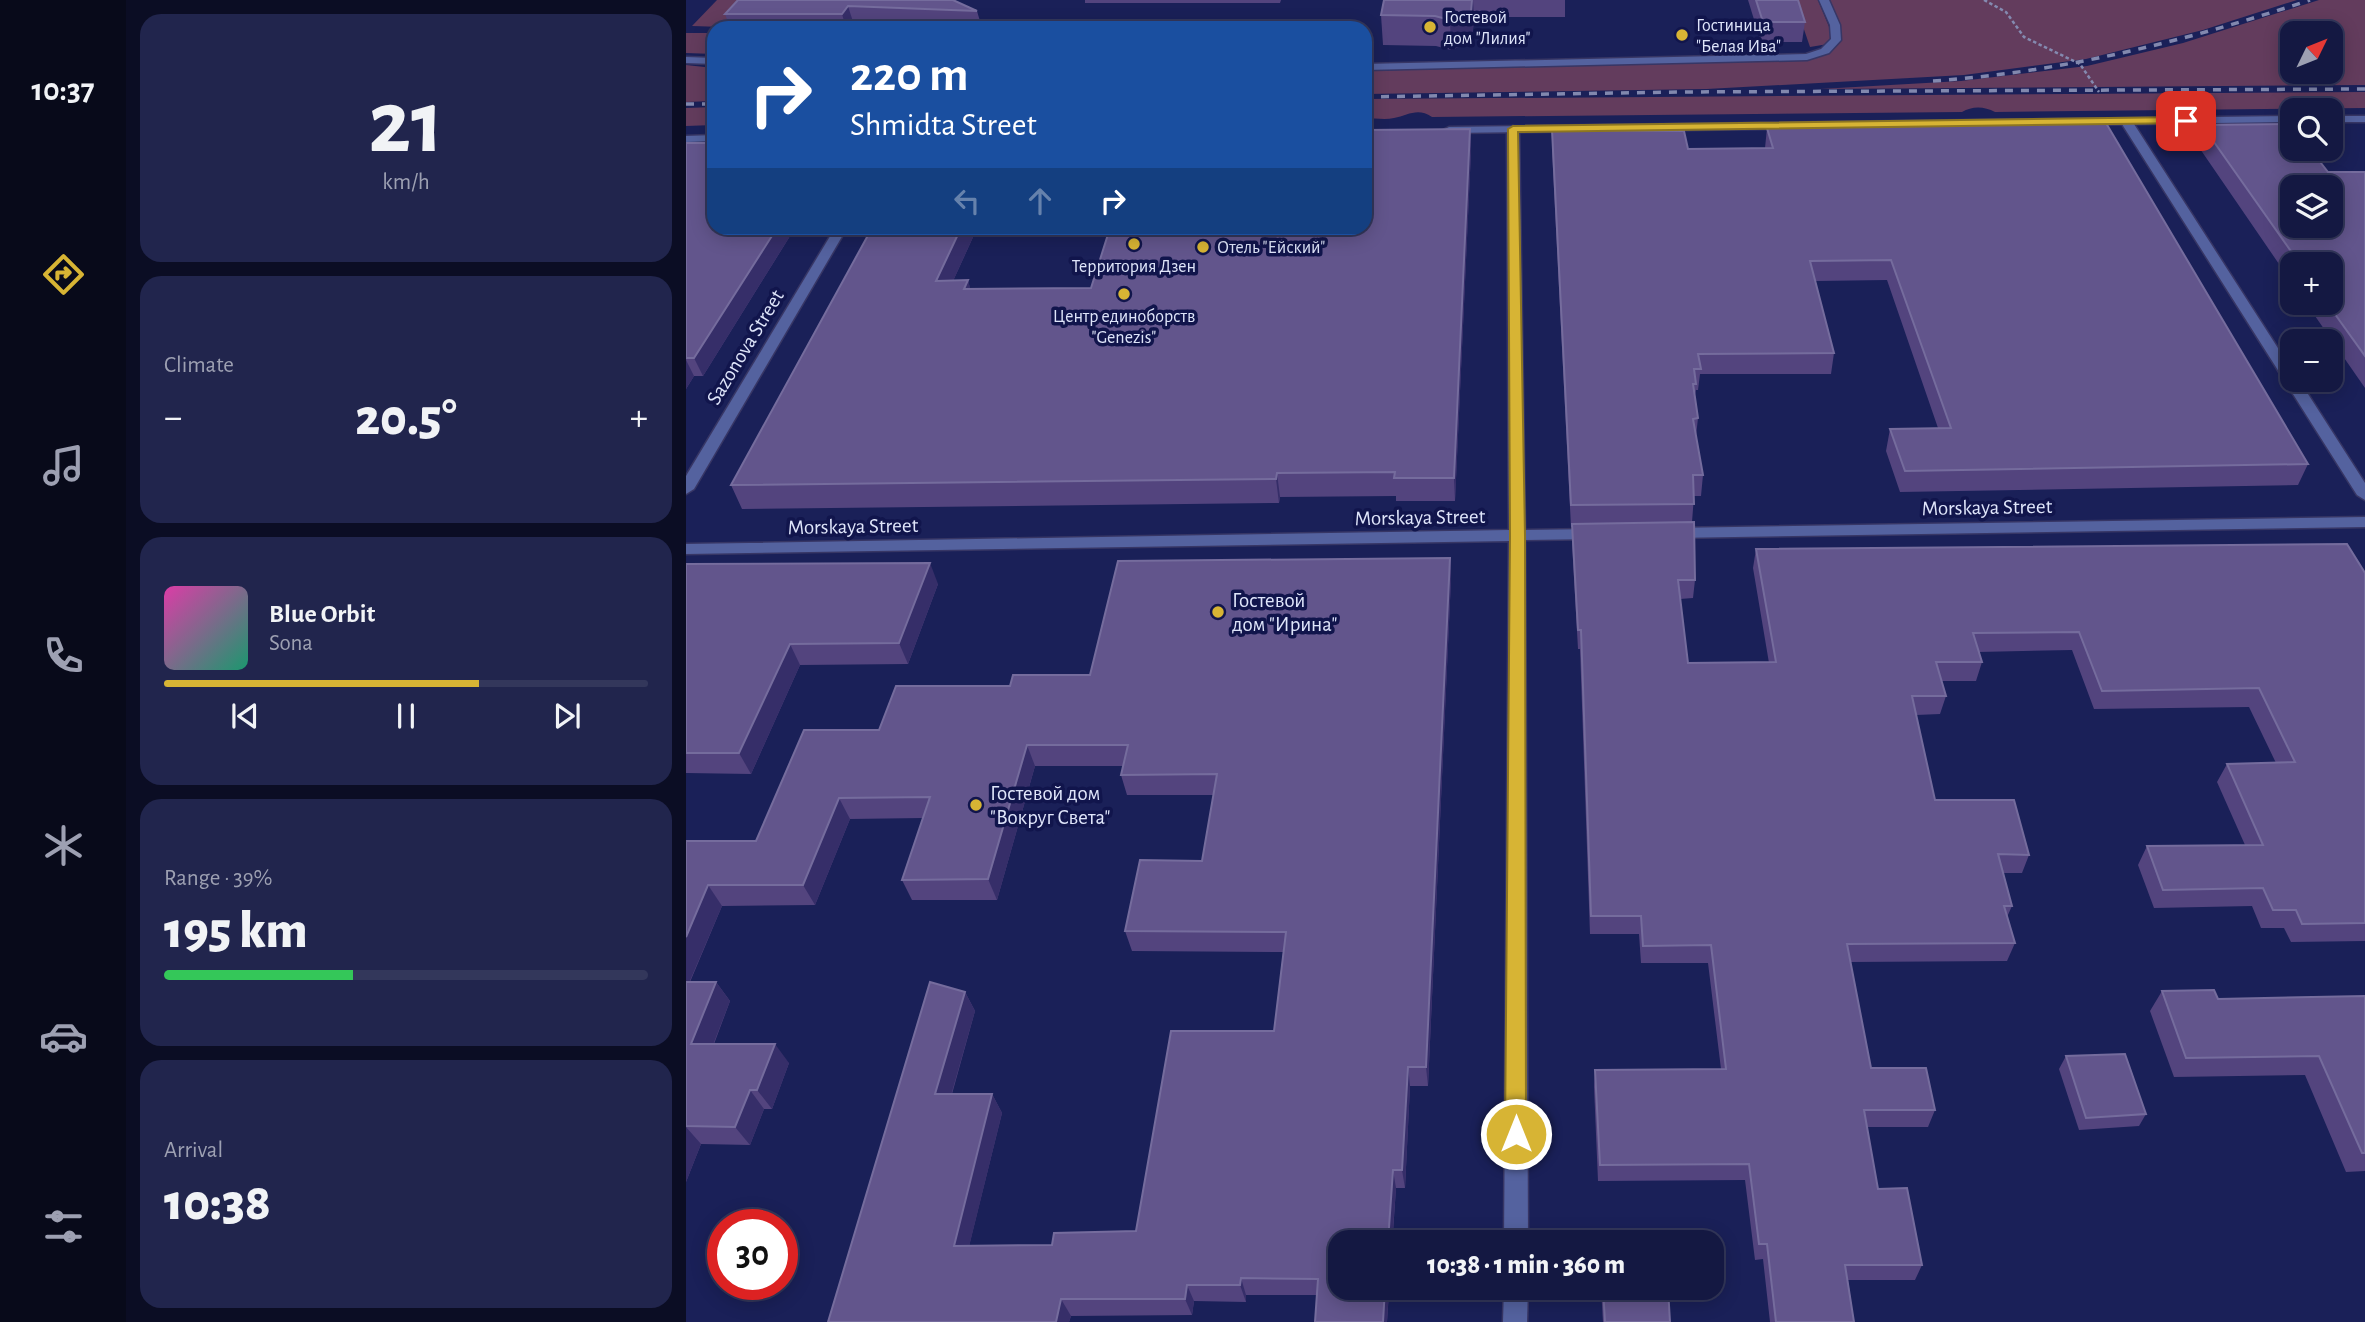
<!DOCTYPE html>
<meta charset="utf-8">
<style>
body{margin:0;font-family:"Alegreya Sans",sans-serif;background:#21254d;color:#f1f3f6;height:100vh;display:flex;flex-direction:column;font-size:26px;white-space:nowrap}
*{box-sizing:border-box;margin:0}
p{font-size:23px;color:#9da0b2}
.icon{flex:none;width:38px;height:38px;fill:none;stroke:currentColor;stroke-width:2;stroke-linecap:round;stroke-linejoin:round}
.map{position:relative;flex:1;overflow:hidden}
.sheet{display:flex;flex-direction:column;gap:14px;padding:14px;background:#0b0d24;width:560px}
.sheet>*{flex:none}
.top-card{position:absolute;left:21px;top:21px;width:665px;height:214px;border-radius:21px;box-shadow:0 4px 18px #0003,0 0 0 2px #33375b;background:#1a4fa0;color:#fff;overflow:hidden}
.needle{width:46px;rotate:47deg}
.fabs{position:absolute;left:1594px;top:21px;display:grid;gap:14px}
.fabs a{display:grid;place-items:center;width:63px;height:63px;border-radius:14px;background:#141842;box-shadow:0 4px 18px #0003,0 0 0 2px #33375b;font-size:35px}
.speed{position:absolute;left:21px;top:1209px;display:flex;gap:14px;font-size:35px;font-weight:700;text-align:center}
.speed>*{display:grid;place-content:center;width:91px;height:91px;border-radius:50%;background:#141842;box-shadow:0 4px 18px #0003,0 0 0 2px #33375b;line-height:1}
.speed .limit{border:10px solid #d22;background:#fff;color:#111}
.pin{position:absolute;display:grid;place-items:center;width:60px;height:60px;color:#fff;margin:-30px;border-radius:14px;box-shadow:0 4px 10px #0006}
.me{position:absolute;width:77px;margin:-38px;rotate:0deg;stroke-linejoin:round;filter:drop-shadow(0 0 5px #0008)}
.turn{display:flex;align-items:center;gap:24px;height:147px;padding:0 28px;font-size:32px}
.turn .icon{width:91px;height:91px;stroke-width:2.5}
.turn b{display:block;font-size:49px;line-height:60px}
.lanes{display:flex;align-items:center;height:66px;padding:0 28px;background:#0003;justify-content:center;gap:35px;direction:ltr}
.lanes .off{opacity:.35}
.big{font-size:52px;font-weight:800;line-height:1.1}
.sheet .tile{flex:1;display:flex;flex-direction:column;justify-content:center;gap:10px;min-width:0;padding:0 24px;border-radius:21px;background:#21254d}
.sheet .dial{align-items:center;gap:0}
.dial b{font-size:91px;line-height:1}
.song{display:flex;align-items:center;gap:21px}
.cover{width:84px;height:84px;border-radius:10px;background:linear-gradient(135deg,hsl(320 70% 55%),hsl(160 70% 35%))}
.played{height:7px;border-radius:4px;background:linear-gradient(90deg,#d7b434 65%,#33375b 65%)}
.keys{display:flex;justify-content:space-around;direction:ltr}
.heat{display:flex;justify-content:space-between;align-items:center;font-size:38px;direction:ltr}
.charge{height:10px;border-radius:5px;background:linear-gradient(90deg,#34c759 39%,#33375b 0)}
.trip{position:absolute;left:642px;top:1230px;width:396px;height:70px;border-radius:21px;background:#141842;box-shadow:0 4px 18px #0003,0 0 0 2px #33375b;font-weight:800;line-height:70px;text-align:center}
main{display:flex;flex:1;min-height:0}
.tab-bar{display:flex;flex-direction:column;width:126px;justify-content:space-around;align-items:center;background:#080a1a;color:#9da0b2}
.tab-bar .icon{width:49px;height:49px}
.tab-bar .selected{color:#d7b434}
.tab-bar b{font-size:32px;color:#f1f3f6}
.map>svg:first-child{display:block}
.green{fill:#633c5d;fill-rule:evenodd}
.lines{fill:none;stroke-linecap:round;stroke-linejoin:round}
.service-casing{stroke:#373665;stroke-width:3}
.minor-casing{stroke:#373665;stroke-width:3}
.tertiary-casing{stroke:#373665;stroke-width:3}
.path{stroke:#848ab0;stroke-width:2.5;stroke-dasharray:3.5 2.5;stroke-linecap:butt}
.service{fill:#54629f;fill-rule:evenodd}
.minor{fill:#54629f;fill-rule:evenodd}
.tertiary{fill:#54629f;fill-rule:evenodd}
.rail{stroke:#8288ae;stroke-width:3.5;stroke-dasharray:8 8;stroke-linecap:butt}
.wall{fill:#53447e}
.shaded-wall{fill:#362e69}
.building{fill:#62558c;stroke:#756c9d;stroke-width:2;fill-rule:evenodd}
.route{fill:#d7b434;stroke:#8c7522;stroke-width:2}
.poi-dot{fill:#d7b434;stroke:#11154c;stroke-width:2.5}
.labels{text-anchor:middle;stroke-width:7;stroke-linejoin:round;paint-order:stroke}
.far-poi-label{font-size:18px;fill:#dfe5fa;stroke:#11154c;text-anchor:start}
.street-label{font-size:21px;fill:#dfe5fa;stroke:#11154c}
.poi-label{font-size:21px;fill:#dfe5fa;stroke:#11154c;text-anchor:start}
</style>
<main>
<nav class="tab-bar">
<b>10:37</b>
<svg class="icon selected" aria-label="directions" viewBox="0 0 24 24"><path d="M12 3l9 9-9 9-9-9zM9 14v-3h6M13 9l2 2-2 2"/></svg>
<svg class="icon" aria-label="music" viewBox="0 0 24 24"><path d="M9 18V5l10-2v13"/><circle cx="6" cy="18" r="3"/><circle cx="16" cy="16" r="3"/></svg>
<svg class="icon" aria-label="phone" viewBox="0 0 24 24"><path d="M5 4h4l2 5-3 2q2 4 5 5l2-3 5 2v4C11 20 4 13 5 4z"/></svg>
<svg class="icon" aria-label="climate" viewBox="0 0 24 24"><path d="M12 3v18M4 7l16 10M4 17L20 7"/></svg>
<svg class="icon" aria-label="car" viewBox="0 0 24 24"><path d="M5 17H2v-5l4-1 3-4h7l3 4 3 1v5h-3M9 17h6M6 11h13"/><circle cx="7" cy="17" r="2"/><circle cx="17" cy="17" r="2"/></svg>
<svg class="icon" aria-label="filters" viewBox="0 0 24 24"><path d="M4 7h16M4 17h16"/><circle cx="9" cy="7" r="2"/><circle cx="15" cy="17" r="2"/></svg>
</nav>
<section class="sheet">
<div class="tile dial"><b>21</b><p>km/h</p></div>
<div class="tile"><p>Climate</p>
<div class="heat"><a>−</a><b class="big">20.5°</b><a>+</a></div>
</div>
<div class="tile">
<div class="song"><i class="cover"></i><div><b>Blue Orbit</b><p>Sona</p></div></div>
<div class="played"></div>
<div class="keys"><svg class="icon" aria-label="previous" viewBox="0 0 24 24"><path d="M18 5L8 12l10 7zM5 5v14"/></svg><svg class="icon" aria-label="pause" viewBox="0 0 24 24"><path d="M8 5v14M16 5v14"/></svg><svg class="icon" aria-label="next" viewBox="0 0 24 24"><path d="M6 5l10 7-10 7zM19 5v14"/></svg></div>
</div>
<div class="tile"><p>Range · 39%</p><b class="big">195 km</b><div class="charge"></div></div>
<div class="tile"><p>Arrival</p><b class="big">10:38</b></div>
</section>
<div class="map">
<svg width="1679" height="1322" viewBox="0 0 1679 1322">
<rect width="100%" height="100%" fill="#1a2058"/>
<!-- green -->
<g class="green">
<path d="M31 0H120L43 19 37 27 6 26Z"/>
<path d="M1108 0H1132L1146 34 1142 44 1124 47Z"/>
<path d="M1143 0H1611L1517 30 1400 59 1278 75 1021 89 679 94V71L1125 59C1165 44 1158 33 1143 0Z"/>
<path d="M1633 0H1679V85L1134 89 1275 81 1401 66 1497 43ZM1606 33H1645V72H1606Z"/>
<path d="M0 33H28V54L0 53Z"/>
<path d="M0 65 28 68V101L0 102Z"/>
<path d="M1679 92V108L1309 112C1298 106 1286 106 1276 112L746 117C732 107 722 115 708 118 699 120 688 118 679 118V99Z"/>
<path d="M28 107V125L0 126V108Z"/>
</g>
<g class="lines">
<defs>
<g id="service">
<path d="M1133 0H1143L1154 25 1155 40 1143 53 1121 60 679 70V64L1120 54 1135 49 1145 39 1144 25Z"/>
<path d="M0 57 28 58V64L0 63Z"/>
</g>
<g id="minor">
<path d="M1436 119 1446 121 1606 370V380H1613L1679 483V500L1671 495 1434 121Z"/>
<path d="M827 126 833 129 839 530 910 529 918 534 910 539 839 540 842 1242H818L823 541 0 554V544L823 530 821 129Z"/>
<path d="M149 228H161L8 489 0 494V476Z"/>
<path d="M1679 517V527L987 538 979 533 987 528Z"/>
<path d="M818 1288H842L841 1322H817Z"/>
</g>
<g id="tertiary">
<path d="M1606 116V122L763 133 757 130 763 127Z"/>
<rect x="1645" y="116" width="34" height="6"/>
<path d="M28 135V141L0 142V136Z"/>
</g>
</defs>
<!-- service casing -->
<use href="#service" class="service-casing"/>
<!-- minor casing -->
<use href="#minor" class="minor-casing"/>
<!-- tertiary casing -->
<use href="#tertiary" class="tertiary-casing"/>
<!-- path -->
<path class="path" d="M1298 0 1320 12 1338 37 1394 64 1413 92"/>
<!-- service -->
<use href="#service" class="service"/>
<!-- minor -->
<use href="#minor" class="minor"/>
<!-- tertiary -->
<use href="#tertiary" class="tertiary"/>
<!-- rail -->
<g class="rail">
<path d="M1247 81C1377 72 1500 41 1624 0"/>
<path d="M679 97 991 92 1679 89"/>
<path d="M0 104H28"/>
</g>
</g>
<!-- wall -->
<g class="wall">
<path d="M52 0 291 11 296 28H233L168 25 166 28H44L39 14Z"/>
<path d="M399 0H595L594 3H399Z"/>
<path d="M698 0H879V17H788L786 42 765 50 750 46 697 45 695 15Z"/>
<path d="M1062 0H1112L1119 22 1116 42H1075Z"/>
<path d="M1516 125 1642 172H1679V388L1620 303H1645V264H1606V283L1510 143Z"/>
<path d="M1081 128 1622 464 1612 485 1214 492 1200 451 1204 429 1252 428 1201 280 1129 281 1148 353 1145 374H1014L1012 390H1010L1009 395 1012 418 1010 436 1017 475 1015 496H1008L1006 522 1009 580 1007 598 994 599 1002 663H1083L1067 568 1070 549 1679 573V941L1605 942 1598 928H1575L1566 906 1468 908 1452 865 1461 846 1559 845 1531 782 1541 764 1590 763 1563 707 1408 709 1386 650 1292 652 1296 662 1290 681H1255L1260 696 1254 714 1230 715 1249 800 1343 855 1336 873H1317L1326 906 1321 917 1329 943 1321 961 1164 962 1185 1068 1249 1110 1242 1127H1181L1192 1189 1236 1265 1229 1280H1162L1168 1322H1084L1077 1259 1069 1260 1059 1180 912 1181 908 1087 909 1070 1035 1069 1022 963H955L953 934H904L894 649H892L886 543V527H885L866 149V130L1002 149 1079 148Z"/>
<path d="M784 129 785 151 769 501H710V496L594 497 593 503 56 509 45 485 186 228H295L288 235 267 281 282 280 284 289 405 288Z"/>
<path d="M0 143 28 228H109L17 376H8L0 389Z"/>
<path d="M764 558 765 579 742 1086H724L719 1188H710L701 1322H629L631 1295H560V1302L508 1301 506 1315 385 1316 383 1322H142L279 992 289 1011 266 1094H306L316 1113 283 1246 366 1245 450 1231 588 1031 597 952 446 951 439 931 516 861 528 795H441L435 775 437 766H349L311 900H226L216 880 237 818 164 819 129 905 36 906 4 982H30L44 1001 28 1044 103 1063 86 1109H78L64 1145 15 1144 0 1182V841H70L193 730 324 686 404 675Z"/>
<path d="M0 564 252 584 222 664 114 665 65 774 0 773Z"/>
<path d="M1476 991 1532 999 1679 996V1171L1660 1172 1619 1075 1488 1077 1464 1011Z"/>
<path d="M1380 1056 1460 1114 1453 1126 1393 1130 1373 1069Z"/>
<path d="M915 1288H982L984 1322H917Z"/>
</g>
<!-- shaded-wall -->
<g class="shaded-wall">
<path d="M786 0H787L788 17 786 42 765 50 764 20Z"/>
<path d="M162 6 168 25 166 28H160L156 14Z"/>
<path d="M784 129 785 151 769 501 768 478Z"/>
<path d="M91 228H109L17 376 8 358Z"/>
<path d="M275 228H295L288 235 257 303 250 281Z"/>
<path d="M282 280 288 303 278 289Z"/>
<path d="M0 360 8 376 0 389Z"/>
<path d="M591 473 594 497 593 503 590 479Z"/>
<path d="M764 558 765 579 742 1086 740 1067Z"/>
<path d="M244 563 252 584 222 664 213 643Z"/>
<path d="M104 644 114 665 65 774 53 753Z"/>
<path d="M341 745 349 766 311 900 302 879Z"/>
<path d="M153 798 164 819 129 905 117 885Z"/>
<path d="M22 885 36 906 0 990V937Z"/>
<path d="M30 982 44 1001 20 1063 5 1044Z"/>
<path d="M279 992 289 1011 260 1113 249 1094Z"/>
<path d="M89 1044 103 1063 86 1109 71 1090Z"/>
<path d="M722 1067 724 1086 719 1188 716 1170Z"/>
<path d="M64 1090 78 1109 64 1145 49 1127Z"/>
<path d="M306 1094 316 1113 279 1263 268 1246Z"/>
<path d="M0 1127 15 1144 0 1182Z"/>
<path d="M707 1170 710 1188 706 1242H702Z"/>
<path d="M555 1278 560 1295V1302L554 1285Z"/>
<path d="M501 1285 508 1301 506 1315 499 1299Z"/>
<path d="M699 1288H703L701 1322H697Z"/>
<path d="M375 1299 385 1316 383 1322H370Z"/>
</g>
<!-- building -->
<g class="building">
<path d="M52 0H267L291 11 162 6 156 14H39Z"/>
<path d="M698 0H786L785 12 764 20 749 16 695 15Z"/>
<path d="M1070 0H1112L1119 22H1077Z"/>
<path d="M1420 123 1622 464 1219 471 1204 429 1265 428 1205 260 1124 261 1148 353 1012 354 1015 369H1008L1010 384H1007L1012 418 1007 419 1017 475H1007L1008 504 885 505 866 130 998 131 1002 149 1087 148 1081 128Z"/>
<path d="M1604 124 1606 127V149H1624L1642 172H1679V356L1641 303H1645V264H1614L1516 125ZM1606 187H1645V226H1606Z"/>
<path d="M784 129 768 478H708L709 472 591 473 590 479 45 485 186 228H275L250 281 282 280 278 289 405 288 424 228H679V130Z"/>
<path d="M0 143H28V228H91L8 358H0Z"/>
<path d="M1008 522 1009 580H992L1002 663 1090 662 1070 549 1661 544 1679 573V923L1616 924 1610 910H1587L1577 888 1477 890 1461 846 1577 845 1541 764 1609 762 1573 688 1416 691 1393 632 1287 633 1296 662H1250L1260 696H1226L1249 800H1328L1343 855 1312 854 1326 906H1318L1329 943 1161 944 1185 1068H1240L1249 1110H1178L1192 1189 1221 1188 1236 1265H1159L1168 1322H1090L1081 1244H1073L1063 1164 914 1165 909 1070 1040 1069 1025 945 957 946 955 916H905L895 630H892L886 524Z"/>
<path d="M764 558 740 1067H722L716 1170H707L702 1242H654V1288H699L697 1322H629L632 1279 555 1278 554 1285H501L499 1299H375L370 1322H142L244 982 279 992 249 1094H306L268 1246 366 1245 368 1233 450 1231 485 1031H588L600 932 439 931 454 860 516 861 531 774 435 775 442 745H341L302 879 216 880 244 797 153 798 117 885H22L0 937V841H70L118 730H193L210 686H324L327 675H404L432 561Z"/>
<path d="M244 563 213 643 104 644 53 753H0V564Z"/>
<path d="M0 982H30L5 1044H89L71 1090H64L49 1127 0 1126Z"/>
<path d="M1528 990 1532 999 1679 996V1153H1676L1633 1056 1500 1058 1476 991Z"/>
<path d="M1439 1054 1460 1114 1400 1118 1380 1056Z"/>
<path d="M917 1288H982L984 1322H919Z"/>
</g>
<!-- route -->
<path class="route" d="M1500 117 1504 118V123L832 132 839 536 840 1134 837 1141 830 1144 823 1141 819 1134 824 536 822 129 827 126Z"/>
<!-- markers -->
<g class="poi-dot">
<circle cx="744" cy="27" r="7"/>
<circle cx="996" cy="35" r="7"/>
<circle cx="448" cy="244" r="7"/>
<circle cx="517" cy="247" r="7"/>
<circle cx="438" cy="294" r="7"/>
<circle cx="532" cy="612" r="7"/>
<circle cx="290" cy="805" r="7"/>
</g>
<g class="labels">
<!-- far-poi labels -->
<g class="far-poi-label">
<text x="758" y="23">Гостевой<tspan x="758" dy="21">дом "Лилия"</tspan></text>
<text x="1010" y="31">Гостиница<tspan x="1010" dy="21">"Белая Ива"</tspan></text>
<text x="531" y="253">Отель "Ейский"</text>
<text x="448" y="272" text-anchor="middle">Территория Дзен</text>
<text x="438" y="322" text-anchor="middle">Центр единоборств<tspan x="438" dy="21">"Genezis"</tspan></text>
</g>
<!-- street labels -->
<g class="street-label">
<text transform="translate(59 347) rotate(-59)" y="7">Sazonova Street</text>
<text transform="translate(1301 507) rotate(-1)" y="7">Morskaya Street</text>
<text transform="translate(734 517) rotate(-1)" y="7">Morskaya Street</text>
<text transform="translate(167 526) rotate(-1)" y="7">Morskaya Street</text>
</g>
<!-- poi labels -->
<g class="poi-label">
<text x="546" y="607">Гостевой<tspan x="546" dy="24">дом "Ирина"</tspan></text>
<text x="304" y="800">Гостевой дом<tspan x="304" dy="24">"Вокруг Света"</tspan></text>
</g>
</g>
</svg>
<div class="fabs">
<a><svg class="needle" viewBox="-14 -14 28 28"><path d="M0-13l5 13h-10z" fill="#e53935"/><path d="M0 13l5-13h-10z" fill="#9da0b2"/></svg></a>
<a><svg class="icon" aria-label="search" viewBox="0 0 24 24"><circle cx="10" cy="10" r="6"/><path d="M15 15l6 6"/></svg></a>
<a><svg class="icon" aria-label="layers" viewBox="0 0 24 24"><path d="M12 4l9 5-9 5-9-5zM3 14l9 5 9-5"/></svg></a>
<a>+</a>
<a>−</a>
</div>
<div class="speed"><div class="limit">30</div></div>
<div class="pin" style="left:1500px;top:121px;background:#d93025"><svg class="icon" aria-label="arrive" viewBox="0 0 24 24"><path d="M6 21V4h12l-3 4 3 4H6"/></svg></div>
<svg class="me" style="left:830px;top:1134px" viewBox="-20 -20 40 40"><circle r="17" fill="#d7b434" stroke="#fff" stroke-width="3"/><path d="M0-11L8 9 0 5-8 9z" fill="#fff"/></svg>
<div class="trip">10:38 · 1 min · 360 m</div>
<div class="top-card">
<div class="turn"><svg class="icon" aria-label="right" viewBox="0 0 24 24"><path d="M7 20v-9h11M14 6l5 5-5 5"/></svg><div><b>220 m</b>Shmidta Street</div></div>
<div class="lanes"><svg class="icon off" aria-label="left" viewBox="0 0 24 24"><path d="M17 20v-9H6M10 6l-5 5 5 5"/></svg><svg class="icon off" aria-label="ahead" viewBox="0 0 24 24"><path d="M12 20V5M6 11l6-6 6 6"/></svg><svg class="icon" aria-label="right" viewBox="0 0 24 24"><path d="M7 20v-9h11M14 6l5 5-5 5"/></svg></div>
</div>
</div>
</main>
